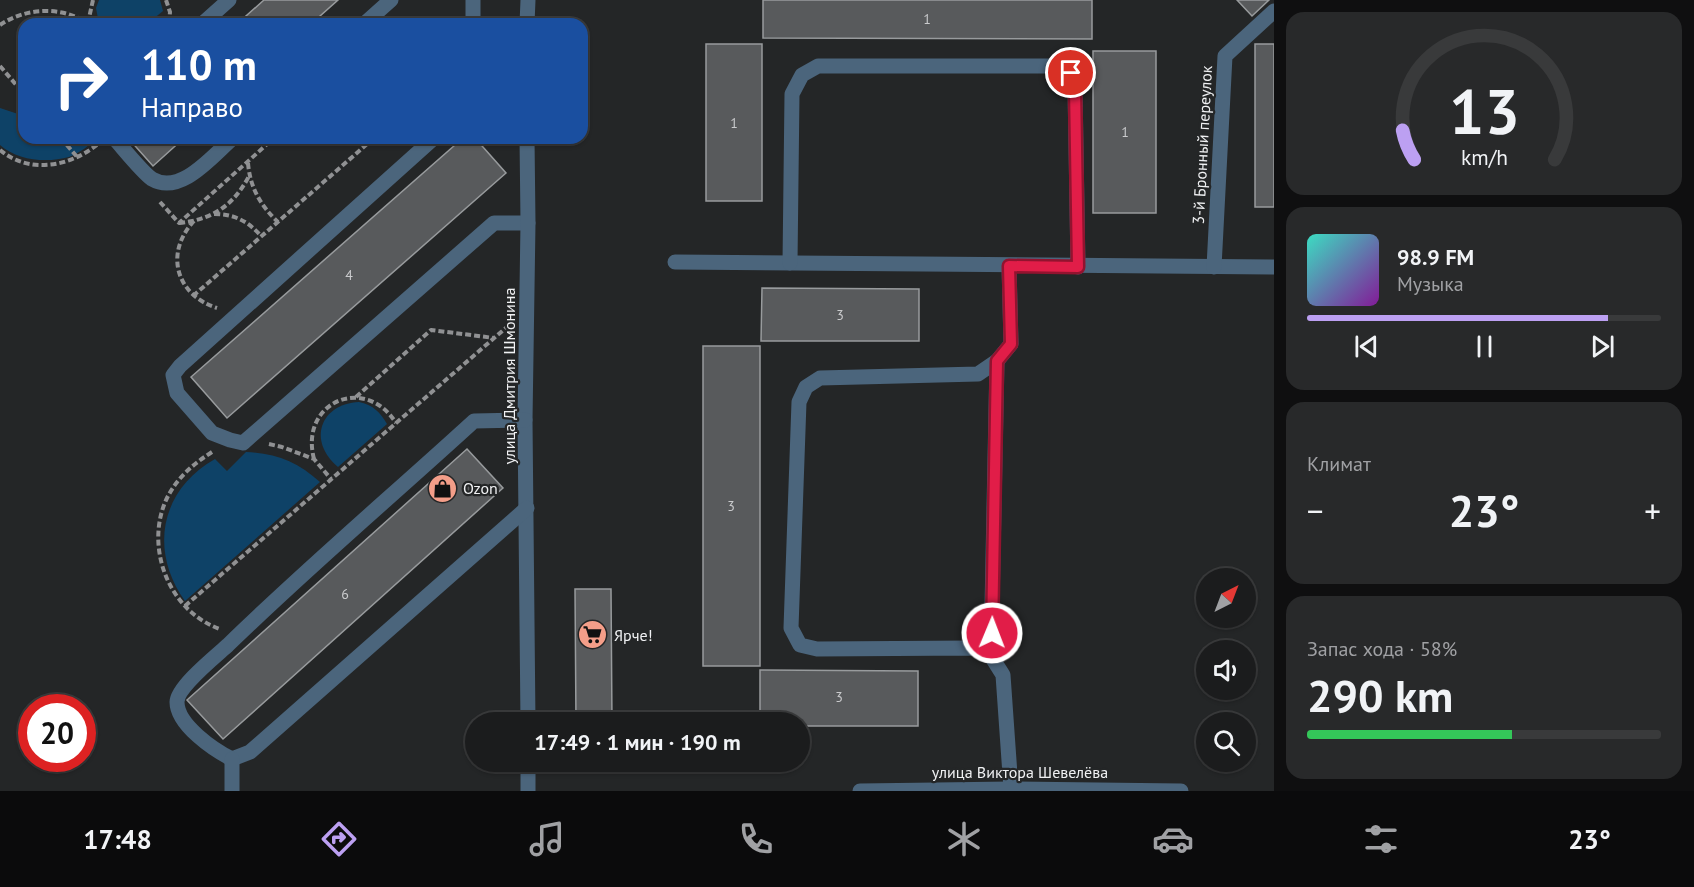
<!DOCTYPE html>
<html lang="ru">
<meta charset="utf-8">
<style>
body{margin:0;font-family:"PT Sans",sans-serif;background:#28292a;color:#f1f3f6;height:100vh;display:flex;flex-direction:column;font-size:22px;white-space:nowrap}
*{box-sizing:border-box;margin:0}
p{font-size:20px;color:#a0a1a4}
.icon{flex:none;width:33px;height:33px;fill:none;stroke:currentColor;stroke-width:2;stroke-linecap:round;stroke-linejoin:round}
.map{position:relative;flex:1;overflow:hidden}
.panel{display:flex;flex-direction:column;gap:12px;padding:12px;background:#0f0f10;width:420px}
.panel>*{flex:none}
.hud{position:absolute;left:18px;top:18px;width:570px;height:126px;border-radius:18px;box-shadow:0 2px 4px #0004,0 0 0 2px #393a3b;background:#1a4fa0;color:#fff;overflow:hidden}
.needle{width:39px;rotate:42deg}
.buttons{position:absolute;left:1196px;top:568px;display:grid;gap:12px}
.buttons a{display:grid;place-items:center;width:60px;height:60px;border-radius:50%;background:#1b1c1d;box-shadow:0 2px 4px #0004,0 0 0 2px #393a3b;font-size:30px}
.speed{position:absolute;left:18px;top:694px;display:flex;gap:12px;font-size:30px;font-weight:700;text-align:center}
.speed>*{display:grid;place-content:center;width:78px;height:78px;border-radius:50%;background:#1b1c1d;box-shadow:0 2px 4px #0004,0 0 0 2px #393a3b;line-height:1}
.speed .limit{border:9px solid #d22;background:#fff;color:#111}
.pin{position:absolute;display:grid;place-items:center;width:51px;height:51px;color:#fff;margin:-26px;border:3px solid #fff;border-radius:50%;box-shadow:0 2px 6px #0007}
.me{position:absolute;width:66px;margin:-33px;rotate:1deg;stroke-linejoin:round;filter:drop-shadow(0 0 4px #0008)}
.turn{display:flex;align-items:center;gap:21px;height:126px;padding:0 24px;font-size:27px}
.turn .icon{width:78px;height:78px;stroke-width:2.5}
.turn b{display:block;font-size:42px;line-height:51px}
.big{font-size:45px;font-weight:800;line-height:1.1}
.panel .widget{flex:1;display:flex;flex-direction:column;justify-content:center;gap:9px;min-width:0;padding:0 21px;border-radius:18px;background:#28292a}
.panel .dial{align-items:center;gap:0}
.dial svg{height:156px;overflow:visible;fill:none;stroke:#393a3b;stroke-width:7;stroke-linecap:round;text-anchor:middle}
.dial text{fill:#f1f3f6;stroke:none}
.song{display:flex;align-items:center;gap:18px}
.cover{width:72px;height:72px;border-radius:9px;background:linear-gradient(135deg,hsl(170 70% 55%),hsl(290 70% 35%))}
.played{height:6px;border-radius:3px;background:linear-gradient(90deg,#bca0f2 85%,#393a3b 85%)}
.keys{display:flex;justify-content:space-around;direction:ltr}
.heat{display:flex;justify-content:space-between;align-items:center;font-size:33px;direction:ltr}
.charge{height:9px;border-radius:4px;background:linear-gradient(90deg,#34c759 58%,#393a3b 0)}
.trip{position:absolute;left:465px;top:712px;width:345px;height:60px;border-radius:30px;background:#1b1c1d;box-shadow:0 2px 4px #0004,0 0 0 2px #393a3b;font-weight:800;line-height:60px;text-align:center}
.tabs{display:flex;height:96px;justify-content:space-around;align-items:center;background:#0b0b0c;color:#a0a1a4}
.tabs .icon{width:42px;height:42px}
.tabs .active{color:#bca0f2}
.tabs b{font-size:27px;color:#f1f3f6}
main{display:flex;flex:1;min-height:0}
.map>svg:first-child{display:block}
.green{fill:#0e4267}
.building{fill:#585a5c;stroke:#989b9d;stroke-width:1.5}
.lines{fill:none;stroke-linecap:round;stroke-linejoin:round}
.path{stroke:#909193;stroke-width:4;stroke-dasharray:6 3;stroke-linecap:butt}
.minor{stroke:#4b657c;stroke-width:15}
.route-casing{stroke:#92132f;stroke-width:15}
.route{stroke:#e11d48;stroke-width:10}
.labels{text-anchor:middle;stroke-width:4.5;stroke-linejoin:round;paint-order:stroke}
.number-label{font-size:14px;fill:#cacbcd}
.street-label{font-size:16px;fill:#f0f1f3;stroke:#242627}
.poi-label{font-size:16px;fill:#f0f1f3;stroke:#242627;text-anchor:start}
</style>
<main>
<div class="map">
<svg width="1274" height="791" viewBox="0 0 1274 791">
<rect width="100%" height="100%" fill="#242627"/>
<!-- green -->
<g class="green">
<path d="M99 0H160L163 11 147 24H99L96 8Z"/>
<path d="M0 108 18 114H24V138H98C89 145 80 153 69 157 47 163 18 161 0 145Z"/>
<path d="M359 402C373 405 380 412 387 424L338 467C307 441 320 404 359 402Z"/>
<path d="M246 452C276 453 298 462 320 482L185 601C149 551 160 490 215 459L227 471Z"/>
</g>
<!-- building -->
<g class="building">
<path d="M264 0H338L311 24H237Z"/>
<path d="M763 0H1092V39L763 38Z"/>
<path d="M1237 0H1269L1252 16Z"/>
<rect x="706" y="44" width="56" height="157"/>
<rect x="1255" y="44" width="19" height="163"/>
<rect x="1093" y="51" width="63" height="162"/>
<path d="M128 138H184L153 166Z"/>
<path d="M463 138H475L506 173 227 418 191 377Z"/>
<path d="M762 288 919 289V341H761Z"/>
<rect x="703" y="346" width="57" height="320"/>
<path d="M467 449 503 488 223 739 187 700Z"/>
<path d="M575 589H611L612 723H576Z"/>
<path d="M760 670 918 671V726H800V723H760Z"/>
</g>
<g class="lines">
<!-- path -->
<g class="path">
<path d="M93 0 89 18 93 24"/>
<path d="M166 0 170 12 169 24"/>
<path d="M0 25C25 8 62 5 88 24"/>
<path d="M0 66 24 94"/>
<path d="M61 138 78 158"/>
<path d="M0 150C30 175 71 166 98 144"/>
<path d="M248 163C250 187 260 205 278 222"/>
<path d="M160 202 179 223 274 138"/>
<path d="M214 214C234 214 248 221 261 236"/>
<path d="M194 221C164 253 176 295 217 308"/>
<path d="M179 223C212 220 234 205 249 176"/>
<path d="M193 296 374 138"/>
<path d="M356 397 431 330 494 338"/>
<path d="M269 444 282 447 314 459 331 479"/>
<path d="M212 452C193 464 177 478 167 498 144 546 168 611 220 629"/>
<path d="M314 459C299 402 365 374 396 423"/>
<path d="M185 606 508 326"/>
</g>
<!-- minor -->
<g class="minor">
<path d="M473 0V24"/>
<path d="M202 24 229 0"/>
<path d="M364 24 391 0"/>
<path d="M527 24 528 0"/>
<path d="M114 138C123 148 142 172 152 179 181 196 213 155 233 138"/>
<path d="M434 138 180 366 173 375 177 393 212 433 230 440 243 443 494 223H528"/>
<path d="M527 138 528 223 525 420 528 723"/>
<path d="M675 262 1274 267"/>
<path d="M790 263 792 94 802 75 818 66H1056L1071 73 1075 88 1078 267"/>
<path d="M1009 266 1011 344 997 361 978 374 820 378 806 387 799 402 791 628 800 645 817 649 973 648 991 656 1003 675 1011 789"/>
<path d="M1214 267 1225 56 1274 11"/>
<path d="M525 420 474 421C392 496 307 568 228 645 216 656 177 687 177 702 177 725 214 750 232 759L250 752 527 508"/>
<path d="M991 656 997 361"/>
<path d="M232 759V791"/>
<path d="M528 762V791"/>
<path d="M860 791 1011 789 1181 791"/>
</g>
</g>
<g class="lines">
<defs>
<path id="route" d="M992 633 997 361 1011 344 1009 266 1078 267 1075 88 1071 73"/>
</defs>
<!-- route casing -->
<use href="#route" class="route-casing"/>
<!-- route -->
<use href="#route" class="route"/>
</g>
<!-- icons -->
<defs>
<symbol id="shop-disc" viewBox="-11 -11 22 22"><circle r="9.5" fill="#f49e89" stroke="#242627"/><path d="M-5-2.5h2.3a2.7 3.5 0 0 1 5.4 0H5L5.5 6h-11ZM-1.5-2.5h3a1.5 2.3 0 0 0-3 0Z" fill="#111"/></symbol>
<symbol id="supermarket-disc" viewBox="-11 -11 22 22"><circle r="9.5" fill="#f49e89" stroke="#242627"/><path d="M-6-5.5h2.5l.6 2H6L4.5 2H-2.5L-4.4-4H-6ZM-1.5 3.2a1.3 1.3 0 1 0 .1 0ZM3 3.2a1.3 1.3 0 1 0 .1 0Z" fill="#111"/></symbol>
</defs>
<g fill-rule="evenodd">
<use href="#shop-disc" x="426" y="472" width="33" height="33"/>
<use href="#supermarket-disc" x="576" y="618" width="33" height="33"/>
</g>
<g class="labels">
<!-- number labels -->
<g class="number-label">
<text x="927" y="24">1</text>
<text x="734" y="128">1</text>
<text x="1125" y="137">1</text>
<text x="349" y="280">4</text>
<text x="840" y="320">3</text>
<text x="731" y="511">3</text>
<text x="345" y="599">6</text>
<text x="839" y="702">3</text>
</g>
<!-- street labels -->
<g class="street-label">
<text transform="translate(1202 145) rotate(-87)" y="6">3-й Бронный переулок</text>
<text transform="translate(509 376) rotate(-90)" y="6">улица Дмитрия Шмонина</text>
<text x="1020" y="778">улица Виктора Шевелёва</text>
</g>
<!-- poi labels -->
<g class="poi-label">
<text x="463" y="494">Ozon</text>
<text x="614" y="641">Ярче!</text>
</g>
</g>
</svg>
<div class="buttons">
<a><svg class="needle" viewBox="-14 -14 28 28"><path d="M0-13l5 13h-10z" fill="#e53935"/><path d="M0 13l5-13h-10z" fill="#a0a1a4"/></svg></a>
<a><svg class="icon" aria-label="sound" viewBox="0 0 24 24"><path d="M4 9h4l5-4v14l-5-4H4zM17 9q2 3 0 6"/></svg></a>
<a><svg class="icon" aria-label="search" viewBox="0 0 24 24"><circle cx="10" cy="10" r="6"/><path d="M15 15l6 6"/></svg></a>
</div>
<div class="speed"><div class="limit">20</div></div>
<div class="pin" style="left:1071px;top:73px;background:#d93025"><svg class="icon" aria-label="arrive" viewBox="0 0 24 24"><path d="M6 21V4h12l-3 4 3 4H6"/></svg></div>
<svg class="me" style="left:992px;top:633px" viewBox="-20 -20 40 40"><circle r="17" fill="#e11d48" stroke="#fff" stroke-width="3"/><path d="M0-11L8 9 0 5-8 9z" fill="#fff"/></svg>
<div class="trip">17:49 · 1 мин · 190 m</div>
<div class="hud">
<div class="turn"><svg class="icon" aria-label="right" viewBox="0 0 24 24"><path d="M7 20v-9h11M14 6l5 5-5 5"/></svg><div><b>110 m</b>Направо</div></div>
</div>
</div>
<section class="panel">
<div class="widget dial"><svg viewBox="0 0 100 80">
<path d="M14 69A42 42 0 1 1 86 69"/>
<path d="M14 69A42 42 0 0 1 8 54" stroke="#bca0f2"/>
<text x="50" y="56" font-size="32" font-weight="700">13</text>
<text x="50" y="72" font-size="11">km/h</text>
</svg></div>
<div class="widget">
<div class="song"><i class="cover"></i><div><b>98.9 FM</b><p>Музыка</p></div></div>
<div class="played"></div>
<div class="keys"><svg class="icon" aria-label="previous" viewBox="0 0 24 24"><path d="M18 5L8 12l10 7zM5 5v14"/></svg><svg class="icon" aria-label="pause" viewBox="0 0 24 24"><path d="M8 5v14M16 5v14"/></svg><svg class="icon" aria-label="next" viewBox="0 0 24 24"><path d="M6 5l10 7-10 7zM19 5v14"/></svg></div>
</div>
<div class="widget"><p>Климат</p>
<div class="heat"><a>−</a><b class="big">23°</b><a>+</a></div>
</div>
<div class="widget"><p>Запас хода · 58%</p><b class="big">290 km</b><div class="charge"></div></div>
</section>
</main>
<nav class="tabs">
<b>17:48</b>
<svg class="icon active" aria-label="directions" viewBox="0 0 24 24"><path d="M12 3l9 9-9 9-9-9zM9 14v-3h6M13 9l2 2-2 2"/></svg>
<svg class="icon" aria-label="music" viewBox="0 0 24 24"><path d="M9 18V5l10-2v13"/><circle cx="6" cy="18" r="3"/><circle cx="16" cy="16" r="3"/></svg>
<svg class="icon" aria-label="phone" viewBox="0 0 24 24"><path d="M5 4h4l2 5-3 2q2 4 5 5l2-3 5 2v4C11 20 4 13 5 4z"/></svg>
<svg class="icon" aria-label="climate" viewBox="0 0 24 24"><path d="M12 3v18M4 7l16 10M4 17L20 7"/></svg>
<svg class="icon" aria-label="car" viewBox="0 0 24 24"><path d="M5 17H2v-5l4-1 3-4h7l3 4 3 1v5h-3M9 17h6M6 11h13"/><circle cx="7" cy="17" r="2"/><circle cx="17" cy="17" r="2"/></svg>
<svg class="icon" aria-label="filters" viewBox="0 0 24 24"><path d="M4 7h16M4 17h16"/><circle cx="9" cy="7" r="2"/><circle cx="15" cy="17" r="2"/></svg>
<b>23°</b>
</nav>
